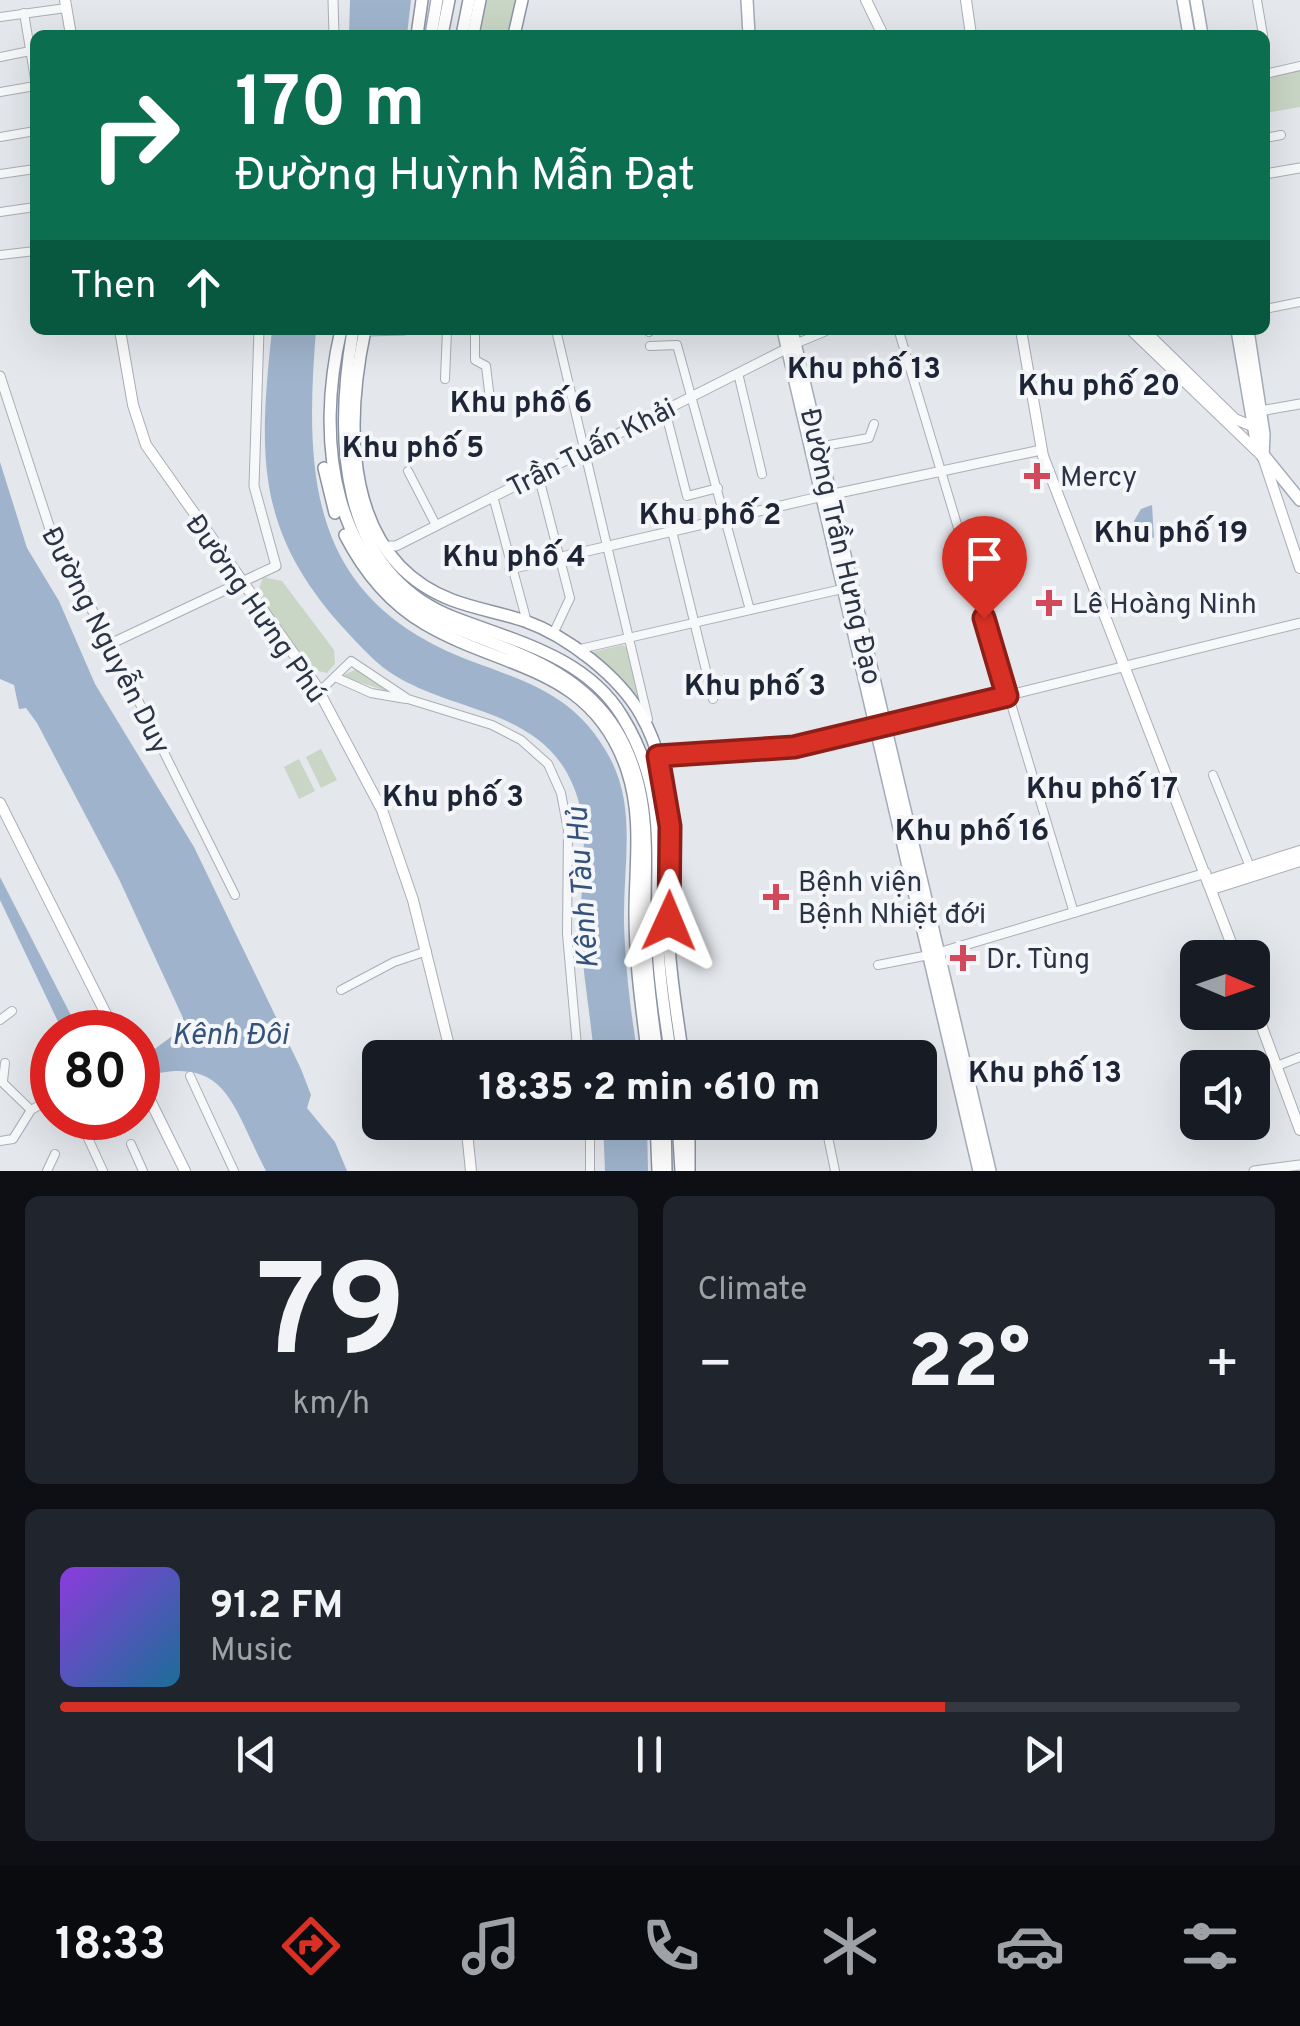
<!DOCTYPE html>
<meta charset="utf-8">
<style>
body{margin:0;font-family:Overpass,sans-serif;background:#20242c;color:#f1f3f6;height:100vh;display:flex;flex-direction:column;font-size:38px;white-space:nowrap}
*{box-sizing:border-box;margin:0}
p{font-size:32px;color:#9ea1a6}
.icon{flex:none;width:55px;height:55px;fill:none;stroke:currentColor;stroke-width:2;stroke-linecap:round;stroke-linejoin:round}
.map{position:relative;height:1171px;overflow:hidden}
.panel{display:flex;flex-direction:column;gap:25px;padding:25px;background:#0d0f14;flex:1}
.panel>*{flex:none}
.guide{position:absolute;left:30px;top:30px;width:1240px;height:305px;border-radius:15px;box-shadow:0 10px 40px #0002;background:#0b6e4f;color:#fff;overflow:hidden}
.needle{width:65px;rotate:92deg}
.fabs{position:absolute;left:1180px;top:940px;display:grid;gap:20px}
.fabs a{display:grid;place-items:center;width:90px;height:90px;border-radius:15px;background:#171b24;box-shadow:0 10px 40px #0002;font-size:50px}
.speed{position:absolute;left:30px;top:1010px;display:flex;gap:20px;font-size:50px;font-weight:700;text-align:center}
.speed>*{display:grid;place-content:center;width:130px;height:130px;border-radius:50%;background:#171b24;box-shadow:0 10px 40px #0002;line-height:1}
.speed .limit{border:15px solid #d22;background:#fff;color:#111}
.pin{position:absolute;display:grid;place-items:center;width:85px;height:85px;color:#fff;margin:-102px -42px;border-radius:50% 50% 50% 0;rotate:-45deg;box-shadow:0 0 10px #0007}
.pin .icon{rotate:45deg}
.me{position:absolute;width:110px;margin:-55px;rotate:1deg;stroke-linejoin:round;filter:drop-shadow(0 0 8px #0008)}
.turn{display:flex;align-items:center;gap:35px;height:210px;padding:0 40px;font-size:45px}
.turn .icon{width:130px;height:130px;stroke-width:2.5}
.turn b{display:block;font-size:70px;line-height:85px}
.then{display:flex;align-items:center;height:95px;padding:0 40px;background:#0003;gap:20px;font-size:38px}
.big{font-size:75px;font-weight:800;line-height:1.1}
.panel .widget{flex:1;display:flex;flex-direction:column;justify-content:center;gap:15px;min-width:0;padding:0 35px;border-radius:15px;background:#20242c}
.panel .dial{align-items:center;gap:0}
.dial b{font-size:130px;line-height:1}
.song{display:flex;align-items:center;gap:30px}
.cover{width:120px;height:120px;border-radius:15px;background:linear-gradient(135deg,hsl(270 70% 55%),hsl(200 70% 35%))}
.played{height:10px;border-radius:5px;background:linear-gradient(90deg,#d93025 75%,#363941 75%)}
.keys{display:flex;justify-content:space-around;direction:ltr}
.heat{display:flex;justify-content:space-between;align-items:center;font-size:55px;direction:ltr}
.panel .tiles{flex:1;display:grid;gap:25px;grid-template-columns:1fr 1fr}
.widget:last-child{grid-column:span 2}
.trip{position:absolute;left:362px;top:1040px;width:575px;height:100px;border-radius:15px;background:#171b24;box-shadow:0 10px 40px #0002;font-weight:800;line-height:100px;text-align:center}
.tab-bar{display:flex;height:160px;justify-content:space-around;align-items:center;background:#090b0e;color:#9ea1a6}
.tab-bar .icon{width:70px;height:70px}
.tab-bar .selected{color:#d93025}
.tab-bar b{font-size:45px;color:#f1f3f6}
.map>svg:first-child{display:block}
.green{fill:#c9d6c5}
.water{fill:#9fb4cc}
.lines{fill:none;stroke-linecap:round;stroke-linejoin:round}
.minor-casing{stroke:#a9aeb7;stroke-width:10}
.tertiary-casing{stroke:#a9aeb7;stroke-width:11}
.secondary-casing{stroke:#a9aeb7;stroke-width:12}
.primary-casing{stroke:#a3abb8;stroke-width:14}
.trunk-casing{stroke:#8b94a3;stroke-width:14}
.minor{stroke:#f7f8fa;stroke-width:8}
.tertiary{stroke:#f7f8fa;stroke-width:9}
.secondary{stroke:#fff;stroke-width:10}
.primary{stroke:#fff;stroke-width:11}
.trunk{stroke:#fff;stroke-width:11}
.route-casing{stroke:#8d1f18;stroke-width:25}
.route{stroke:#d93025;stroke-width:18}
.poi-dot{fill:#d1495b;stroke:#f4f6f9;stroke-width:4}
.labels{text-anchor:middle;stroke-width:8;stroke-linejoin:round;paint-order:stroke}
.street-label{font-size:28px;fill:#2b3445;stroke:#f4f6f9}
.poi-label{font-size:28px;fill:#2b3445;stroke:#f4f6f9;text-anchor:start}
.neighbourhood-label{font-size:30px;font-weight:bold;fill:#1d2536;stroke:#f4f6f9}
.water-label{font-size:30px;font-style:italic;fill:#34527a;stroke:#f4f6f9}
</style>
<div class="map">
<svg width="1300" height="1171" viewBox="0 0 1300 1171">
<rect width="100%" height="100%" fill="#e4e7ec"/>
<!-- green -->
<g class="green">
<path d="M487 0H516L509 35H480Z"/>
<path d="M1300 68V107L1265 113V76Z"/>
<path d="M263 577 282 581 334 650 335 664 327 673 309 669 257 595Z"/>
<path d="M622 645 629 649 642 709 585 654Z"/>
<path d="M357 669 392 693 341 676Z"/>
<path d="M321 749 337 780 321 788 306 757Z"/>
<path d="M299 759 315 791 299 799 284 767Z"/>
</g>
<!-- water -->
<g class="water">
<path d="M350 0H411L407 35H349Z"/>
<path d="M272 330H316C304 480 310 600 471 661 530 683 577 696 610 758 637 809 623 866 624 922 625 966 631 1014 638 1057H594C591 1017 583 977 581 937 578 880 596 824 567 773 538 720 476 712 426 691 386 674 376 663 348 633 256 534 258 459 272 330Z"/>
<path d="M0 462 27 548 59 601 95 684 194 847 301 1069 311 1095 307 1108 335 1142 347 1171H266C230 1102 227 1052 138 1078V1061L182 1029 183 1018 119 879 37 723 26 708 19 709 14 685 0 679Z"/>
<path d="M1152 505 1154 538 1139 534 1134 521 1141 509Z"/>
<path d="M0 877 77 1027 82 1032H63L0 900Z"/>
<path d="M603 1123H647L648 1171H605Z"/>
</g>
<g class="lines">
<defs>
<g id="minor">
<path d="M1257 0 1263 35"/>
<path d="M24 13 35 79"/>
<path d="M0 17 66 8"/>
<path d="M0 57 30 51"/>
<path d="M1265 74 1300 66"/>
<path d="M0 92 35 86"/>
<path d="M0 137 35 131"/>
<path d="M1265 138 1281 135"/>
<path d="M0 174 35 169"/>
<path d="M0 212 35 207"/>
<path d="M0 255 35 251"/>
<path d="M1265 309 1300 302"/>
<path d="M475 330V360L486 366 489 391"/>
<path d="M556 330 648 719"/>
<path d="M648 330 649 332"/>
<path d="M900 335 1074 913"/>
<path d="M795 344 824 332"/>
<path d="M650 346 677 345 750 610"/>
<path d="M738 373 762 474"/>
<path d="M445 379 447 330"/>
<path d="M665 410 687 496 718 488"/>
<path d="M818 447 869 438 874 424"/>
<path d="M408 471 436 525"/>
<path d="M538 474 570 598 553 634"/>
<path d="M493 496 527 622"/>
<path d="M672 531 713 699"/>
<path d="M110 644 235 895"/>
<path d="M580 649 842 589"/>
<path d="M335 677 371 693 406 699"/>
<path d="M319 692 351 661 408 699 492 725 521 740 548 764 561 793 568 830 567 934 578 1058"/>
<path d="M1213 775 1250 867"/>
<path d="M878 965 929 955"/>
<path d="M341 990 394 962 427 951"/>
<path d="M0 1020 12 1011"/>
<path d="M1277 1066 1300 1057"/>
<path d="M190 1076 234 1171"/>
<path d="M0 1080 31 1110"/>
<path d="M3 1081 5 1063"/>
<path d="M590 1122V1171"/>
<path d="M825 1122 835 1171"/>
<path d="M87 1136 103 1171"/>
<path d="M0 1141 13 1139 31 1110 52 1098"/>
<path d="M131 1144 143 1171"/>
<path d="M47 1171 55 1154"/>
</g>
<g id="tertiary">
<path d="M333 0 334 35"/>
<path d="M1265 174 1300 168"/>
<path d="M365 331 404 330"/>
<path d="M0 376 51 532 110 644 276 566 254 486 259 330"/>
<path d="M1260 411 1300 404"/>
<path d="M829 495 1041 450"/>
<path d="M387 546H396L786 349"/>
<path d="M510 569 819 497"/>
<path d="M884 726 1300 623"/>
<path d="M657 756 793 747 875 728"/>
<path d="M938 953 1206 873"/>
<path d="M1254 1171 1300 1165"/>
</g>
<g id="secondary">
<path d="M65 0 71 35"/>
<path d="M866 0 883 35"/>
<path d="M966 0 971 35"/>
<path d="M120 330 133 405 146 445 315 684 382 810 413 900 452 1058"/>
<path d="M1021 330 1043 456 1237 958"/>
<path d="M1131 330 1263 457 1300 568"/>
<path d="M1144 330 1235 419 1252 426"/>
<path d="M0 803 115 1032"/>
<path d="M1209 880 1300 851"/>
<path d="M1212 889 1300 861"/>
<path d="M1252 1000 1300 1130"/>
<path d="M138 1076 185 1171"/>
<path d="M466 1122 471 1171"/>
</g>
<g id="primary">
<path d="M747 0 749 35"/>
<path d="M1183 0 1189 35"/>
<path d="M1196 0 1202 35"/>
<path d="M431 35 437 0"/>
<path d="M783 330 979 1171"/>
<path d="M792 330 990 1171"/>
<path d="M1237 330 1257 447 1300 500"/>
<path d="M1248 330 1264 434 1263 457"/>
</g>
<g id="trunk">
<path d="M417 35 422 0"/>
<path d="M442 35 449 0"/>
<path d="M462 35 469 0"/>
<path d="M473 35 480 0"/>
<path d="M514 35 522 0"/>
<path d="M341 330C315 440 330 573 446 624 510 652 577 667 616 730 656 796 643 864 645 937 647 977 652 1018 658 1058"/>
<path d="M353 330C335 436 336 572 455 618 515 641 586 657 622 716 670 794 655 859 658 944 659 982 666 1020 671 1058"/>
<path d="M365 330C345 424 342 558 452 600 476 609 501 613 525 621 567 636 619 676 641 715 681 785 667 868 669 945 671 982 678 1020 683 1058"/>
<path d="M324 468 335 513"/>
<path d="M345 535C364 572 389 603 425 624 503 670 592 666 627 770 643 818 635 864 635 914 635 962 642 1010 648 1058"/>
<path d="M656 1122 658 1171"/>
<path d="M665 1122 666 1171"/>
<path d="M678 1122 681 1171"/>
<path d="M689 1122V1171"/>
</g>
</defs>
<!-- minor casing -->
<use href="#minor" class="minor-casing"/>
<!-- tertiary casing -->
<use href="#tertiary" class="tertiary-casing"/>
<!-- secondary casing -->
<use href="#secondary" class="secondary-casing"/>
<!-- primary casing -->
<use href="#primary" class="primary-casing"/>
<!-- trunk casing -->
<use href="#trunk" class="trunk-casing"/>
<!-- minor -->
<use href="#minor" class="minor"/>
<!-- tertiary -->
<use href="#tertiary" class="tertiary"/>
<!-- secondary -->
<use href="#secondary" class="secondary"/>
<!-- primary -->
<use href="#primary" class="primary"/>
<!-- trunk -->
<use href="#trunk" class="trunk"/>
</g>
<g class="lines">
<defs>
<path id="route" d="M669 921 670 826 658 756 794 747 1007 696 984 618"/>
</defs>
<!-- route casing -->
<use href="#route" class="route-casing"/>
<!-- route -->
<use href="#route" class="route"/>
</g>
<!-- markers -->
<g class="poi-dot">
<path d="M1032 461h10v10h10v10h-10v10h-10v-10h-10v-10h10z"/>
<path d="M1044 588h10v10h10v10h-10v10h-10v-10h-10v-10h10z"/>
<path d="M771 882h10v10h10v10h-10v10h-10v-10h-10v-10h10z"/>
<path d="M958 943h10v10h10v10h-10v10h-10v-10h-10v-10h10z"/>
</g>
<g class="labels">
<!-- street labels -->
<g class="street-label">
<text transform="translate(591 447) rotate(-27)" y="10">Trần Tuấn Khải</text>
<text transform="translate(842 546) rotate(77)" y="10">Đường Trần Hưng Đạo</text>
<text transform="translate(257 608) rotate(55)" y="10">Đường Hưng Phú</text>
<text transform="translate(107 640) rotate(63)" y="10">Đường Nguyễn Duy</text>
</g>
<!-- poi labels -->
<g class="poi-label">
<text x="1060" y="486">Mercy</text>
<text x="1072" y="613">Lê Hoàng Ninh</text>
<text x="798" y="891">Bệnh viện<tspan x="798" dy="32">Bệnh Nhiệt đới</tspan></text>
<text x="986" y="968">Dr. Tùng</text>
</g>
<!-- neighbourhood labels -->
<g class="neighbourhood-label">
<text x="864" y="378">Khu phố 13</text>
<text x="1099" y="395">Khu phố 20</text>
<text x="521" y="412">Khu phố 6</text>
<text x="413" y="457">Khu phố 5</text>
<text x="710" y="524">Khu phố 2</text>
<text x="1171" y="542">Khu phố 19</text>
<text x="514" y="566">Khu phố 4</text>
<text x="755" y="695">Khu phố 3</text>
<text x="1102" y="798">Khu phố 17</text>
<text x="453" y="806">Khu phố 3</text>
<text x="972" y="840">Khu phố 16</text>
<text x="1045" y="1082">Khu phố 13</text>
</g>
<!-- water labels -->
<g class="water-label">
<text transform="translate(582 888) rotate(-94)" y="10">Kênh Tàu Hủ</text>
<text x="230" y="1044">Kênh Đôi</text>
</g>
</g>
</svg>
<div class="fabs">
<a><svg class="needle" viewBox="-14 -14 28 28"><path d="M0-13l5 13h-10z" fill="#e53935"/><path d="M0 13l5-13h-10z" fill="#9ea1a6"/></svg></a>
<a><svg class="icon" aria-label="sound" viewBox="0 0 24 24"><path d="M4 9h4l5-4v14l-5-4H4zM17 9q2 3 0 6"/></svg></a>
</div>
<div class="speed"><div class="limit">80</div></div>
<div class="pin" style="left:984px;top:618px;background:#d93025"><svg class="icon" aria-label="arrive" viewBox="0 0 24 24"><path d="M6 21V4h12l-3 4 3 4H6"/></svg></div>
<svg class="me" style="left:669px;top:921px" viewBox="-20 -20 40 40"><path d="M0-17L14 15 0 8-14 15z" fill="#d93025" stroke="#fff" stroke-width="4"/></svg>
<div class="trip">18:35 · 2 min · 610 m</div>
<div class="guide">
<div class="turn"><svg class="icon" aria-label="right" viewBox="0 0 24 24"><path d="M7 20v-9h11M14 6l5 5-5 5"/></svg><div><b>170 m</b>Đường Huỳnh Mẫn Đạt</div></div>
<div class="then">Then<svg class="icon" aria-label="ahead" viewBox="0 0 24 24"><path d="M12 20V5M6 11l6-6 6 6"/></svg></div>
</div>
</div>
<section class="panel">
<div class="tiles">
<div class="widget dial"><b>79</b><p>km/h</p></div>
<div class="widget"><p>Climate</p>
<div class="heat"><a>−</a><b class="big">22°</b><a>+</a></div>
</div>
<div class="widget">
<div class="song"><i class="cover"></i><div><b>91.2 FM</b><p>Music</p></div></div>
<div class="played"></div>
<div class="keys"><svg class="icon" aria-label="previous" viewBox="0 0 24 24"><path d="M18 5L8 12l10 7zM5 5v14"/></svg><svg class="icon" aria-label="pause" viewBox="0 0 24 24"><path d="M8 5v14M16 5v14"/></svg><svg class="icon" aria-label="next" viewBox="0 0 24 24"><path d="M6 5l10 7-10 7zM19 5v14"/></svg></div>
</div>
</div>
</section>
<nav class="tab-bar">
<b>18:33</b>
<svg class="icon selected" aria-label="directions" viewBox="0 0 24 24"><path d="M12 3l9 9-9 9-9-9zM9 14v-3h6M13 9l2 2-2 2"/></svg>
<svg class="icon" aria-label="music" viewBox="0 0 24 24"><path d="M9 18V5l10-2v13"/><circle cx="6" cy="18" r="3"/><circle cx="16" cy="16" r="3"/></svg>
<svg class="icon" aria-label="phone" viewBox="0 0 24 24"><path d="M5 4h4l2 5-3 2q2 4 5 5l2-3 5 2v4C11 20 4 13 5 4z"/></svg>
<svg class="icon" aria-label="climate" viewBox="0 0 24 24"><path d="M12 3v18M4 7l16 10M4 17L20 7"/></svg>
<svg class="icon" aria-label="car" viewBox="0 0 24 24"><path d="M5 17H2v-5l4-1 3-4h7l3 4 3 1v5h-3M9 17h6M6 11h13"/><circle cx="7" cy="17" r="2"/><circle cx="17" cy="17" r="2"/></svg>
<svg class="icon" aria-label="filters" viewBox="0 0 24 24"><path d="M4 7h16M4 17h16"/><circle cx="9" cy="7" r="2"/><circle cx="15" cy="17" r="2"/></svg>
</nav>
